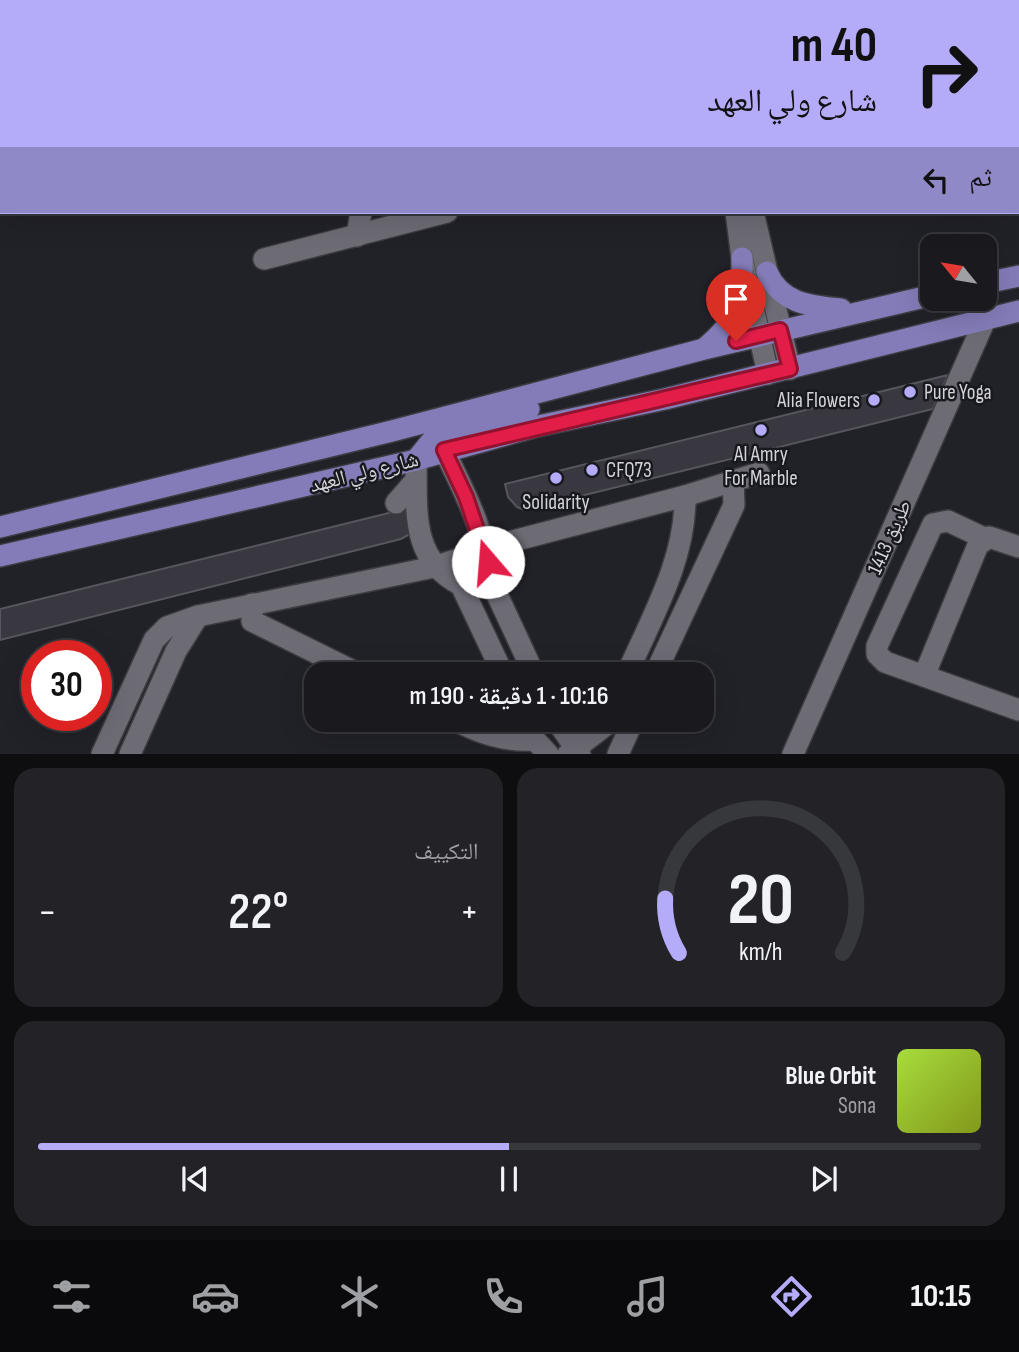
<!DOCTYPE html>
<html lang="ar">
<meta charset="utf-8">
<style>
body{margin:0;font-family:"Sofia Sans Condensed","Noto Naskh Arabic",sans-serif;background:#222227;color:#f1f3f6;direction:rtl;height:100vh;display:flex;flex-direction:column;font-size:26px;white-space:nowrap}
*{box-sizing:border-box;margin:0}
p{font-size:23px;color:#9fa0a4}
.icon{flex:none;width:38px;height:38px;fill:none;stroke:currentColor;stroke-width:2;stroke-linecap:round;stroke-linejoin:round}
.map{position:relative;height:754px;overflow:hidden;direction:ltr}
.side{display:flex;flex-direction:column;gap:14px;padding:14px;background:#0e0e10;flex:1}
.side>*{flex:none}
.banner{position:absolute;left:0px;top:0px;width:1020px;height:214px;box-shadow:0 7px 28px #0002,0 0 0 2px #37383c;direction:rtl;background:#b4acf9;color:#111;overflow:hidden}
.needle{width:46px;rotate:300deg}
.tools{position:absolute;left:920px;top:234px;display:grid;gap:14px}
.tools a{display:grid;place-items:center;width:77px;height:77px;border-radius:14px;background:#19191e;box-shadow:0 7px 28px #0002,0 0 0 2px #37383c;font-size:35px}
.speed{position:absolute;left:21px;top:640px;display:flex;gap:14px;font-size:35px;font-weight:700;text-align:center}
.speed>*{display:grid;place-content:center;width:91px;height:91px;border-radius:50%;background:#19191e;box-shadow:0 7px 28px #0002,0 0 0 2px #37383c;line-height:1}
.speed .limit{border:10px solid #d22;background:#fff;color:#111}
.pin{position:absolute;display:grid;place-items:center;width:60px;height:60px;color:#fff;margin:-72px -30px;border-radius:50% 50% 50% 0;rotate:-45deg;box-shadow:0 0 7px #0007}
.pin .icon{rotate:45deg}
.me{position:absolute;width:77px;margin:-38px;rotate:342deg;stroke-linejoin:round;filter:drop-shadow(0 0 5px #0008)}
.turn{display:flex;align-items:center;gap:24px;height:147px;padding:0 28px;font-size:32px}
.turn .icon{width:91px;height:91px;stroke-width:2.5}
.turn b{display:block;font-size:49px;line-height:60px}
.then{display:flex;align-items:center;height:66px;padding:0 28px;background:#0003;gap:14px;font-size:26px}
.big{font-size:52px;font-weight:600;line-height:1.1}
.side .card{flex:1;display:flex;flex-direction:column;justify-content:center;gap:10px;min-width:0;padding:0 24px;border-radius:21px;background:#222227}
.side .dial{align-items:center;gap:0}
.dial svg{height:182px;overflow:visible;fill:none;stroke:#37383c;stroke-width:7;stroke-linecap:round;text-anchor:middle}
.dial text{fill:#f1f3f6;stroke:none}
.song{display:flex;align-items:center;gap:21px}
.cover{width:84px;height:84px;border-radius:10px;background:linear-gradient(135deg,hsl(80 70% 55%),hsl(70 70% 35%))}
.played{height:7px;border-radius:4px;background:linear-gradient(90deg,#b4acf9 50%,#37383c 50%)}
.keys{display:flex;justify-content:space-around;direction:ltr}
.heat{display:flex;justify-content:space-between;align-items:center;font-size:38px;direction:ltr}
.side .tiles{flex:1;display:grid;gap:14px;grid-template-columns:1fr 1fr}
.card:last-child{grid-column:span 2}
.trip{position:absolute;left:304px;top:662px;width:410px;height:70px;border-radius:21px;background:#19191e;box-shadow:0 7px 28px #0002,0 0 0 2px #37383c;font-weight:600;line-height:70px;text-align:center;direction:rtl}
.tab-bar{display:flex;height:112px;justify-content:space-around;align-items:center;background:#0a0a0c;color:#9fa0a4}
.tab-bar .icon{width:49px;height:49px}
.tab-bar .current{color:#b4acf9}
.tab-bar b{font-size:32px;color:#f1f3f6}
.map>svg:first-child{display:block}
.building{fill:#393840;stroke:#56565e;stroke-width:2}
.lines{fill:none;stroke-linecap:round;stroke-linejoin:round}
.minor-casing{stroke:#3b3b41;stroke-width:24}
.major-casing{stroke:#3b3b41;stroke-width:24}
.minor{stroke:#6d6c75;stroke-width:21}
.major{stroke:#837cb8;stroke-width:21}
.route-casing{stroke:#92132f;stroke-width:18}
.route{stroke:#e11d48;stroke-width:12}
.poi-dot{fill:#b4acf9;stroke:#18181f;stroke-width:2.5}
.labels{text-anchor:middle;stroke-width:5;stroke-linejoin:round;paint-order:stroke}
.poi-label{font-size:21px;fill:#d3d3d8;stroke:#18181f;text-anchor:start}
.street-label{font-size:21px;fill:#d3d3d8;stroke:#18181f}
</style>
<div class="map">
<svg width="1019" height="754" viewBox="0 0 1019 754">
<rect width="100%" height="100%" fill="#212128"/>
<!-- building -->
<g class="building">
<path d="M948 375 933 409 524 510 517 507 508 497 505 484Z"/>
<path d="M409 508 412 533 401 539 0 640V609Z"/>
</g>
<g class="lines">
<defs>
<g id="minor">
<path d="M819 0 823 2"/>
<path d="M69 2 70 0"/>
<path d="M467 2 468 0"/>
<path d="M580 2 581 0"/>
<path d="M746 2V0"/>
<path d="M1018 102 1019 103"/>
<path d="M0 145 2 142"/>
<path d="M736 212 742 258 768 374"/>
<path d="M753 212 790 369"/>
<path d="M357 236 361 212"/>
<path d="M264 259 447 212"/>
<path d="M416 460C417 511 410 559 461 585L488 575C488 536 461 485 444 450"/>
<path d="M396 503 416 480"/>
<path d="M984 538 948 521 933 524 877 646V654L885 662 1019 710"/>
<path d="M488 575 534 674"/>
<path d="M461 585 503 674"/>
<path d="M252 604V621L359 674"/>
<path d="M627 674C652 617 686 559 685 496"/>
<path d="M655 674 734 505 733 480"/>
<path d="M924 676 978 545 989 537 1019 547"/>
<path d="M452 719C480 733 503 742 535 740"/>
<path d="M525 719 535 740 548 754"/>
<path d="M555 719 580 754"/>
<path d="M102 754 154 640 167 627 198 616 434 567 513 541 685 496 759 473"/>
<path d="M130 754 176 651 198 616"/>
<path d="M568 754 605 726 608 719"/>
<path d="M618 754 634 719"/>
<path d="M793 754 985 320"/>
</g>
<g id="major">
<path d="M767 272C781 304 810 306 841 309"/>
<path d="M985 283 1019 276"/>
<path d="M705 348C740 319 742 302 742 258"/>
<path d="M416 460 434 438 529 409"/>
<path d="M0 527 392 431 704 349 933 295"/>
<path d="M0 556 416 460 538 426 665 399 1019 311"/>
</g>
</defs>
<!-- minor casing -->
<use href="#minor" class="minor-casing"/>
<!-- major casing -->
<use href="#major" class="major-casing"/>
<!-- minor -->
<use href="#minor" class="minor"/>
<!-- major -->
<use href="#major" class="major"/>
</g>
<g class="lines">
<defs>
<path id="route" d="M488 562 466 497 444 450 790 369 780 330 736 341"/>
</defs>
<!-- route casing -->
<use href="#route" class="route-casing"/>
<!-- route -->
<use href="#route" class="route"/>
</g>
<!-- markers -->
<g class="poi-dot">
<circle cx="910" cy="392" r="7"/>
<circle cx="874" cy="400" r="7"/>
<circle cx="761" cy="430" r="7"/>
<circle cx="592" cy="470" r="7"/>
<circle cx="556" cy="478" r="7"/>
</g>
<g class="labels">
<!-- poi labels -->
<g class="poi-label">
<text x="924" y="399">Pure Yoga</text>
<text x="860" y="407" text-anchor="end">Alia Flowers</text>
<text x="761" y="461" text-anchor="middle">Al Amry<tspan x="761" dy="24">For Marble</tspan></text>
<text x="606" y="477">CFQ73</text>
<text x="556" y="509" text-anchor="middle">Solidarity</text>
</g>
<!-- street labels -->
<g class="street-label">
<text transform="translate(364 472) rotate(-14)" y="7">شارع ولي العهد</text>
<text transform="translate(889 537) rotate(-66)" y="7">طريق 1413</text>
</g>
</g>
</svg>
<div class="tools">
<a><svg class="needle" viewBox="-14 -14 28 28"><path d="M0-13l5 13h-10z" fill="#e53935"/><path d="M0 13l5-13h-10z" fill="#9fa0a4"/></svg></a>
</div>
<div class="speed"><div class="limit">30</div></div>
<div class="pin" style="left:736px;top:341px;background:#d93025"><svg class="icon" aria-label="arrive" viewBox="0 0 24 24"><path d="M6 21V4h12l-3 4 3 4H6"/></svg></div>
<svg class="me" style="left:488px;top:562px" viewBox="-20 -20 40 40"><circle r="19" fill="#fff"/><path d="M0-13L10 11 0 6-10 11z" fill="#e11d48"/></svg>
<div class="trip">10:16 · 1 دقيقة · 190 m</div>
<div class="banner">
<div class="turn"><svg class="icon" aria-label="right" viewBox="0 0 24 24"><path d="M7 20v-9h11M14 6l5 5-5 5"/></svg><div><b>40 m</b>شارع ولي العهد</div></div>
<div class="then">ثم<svg class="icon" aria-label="left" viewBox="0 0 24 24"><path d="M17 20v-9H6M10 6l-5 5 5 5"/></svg></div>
</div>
</div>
<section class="side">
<div class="tiles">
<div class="card dial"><svg viewBox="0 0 100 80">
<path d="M14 69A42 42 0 1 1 86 69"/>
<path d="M14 69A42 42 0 0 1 8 45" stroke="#b4acf9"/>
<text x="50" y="56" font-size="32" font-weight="700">20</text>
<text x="50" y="72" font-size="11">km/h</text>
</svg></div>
<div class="card"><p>التكييف</p>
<div class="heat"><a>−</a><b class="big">22°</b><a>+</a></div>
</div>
<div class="card">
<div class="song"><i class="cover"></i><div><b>Blue Orbit</b><p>Sona</p></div></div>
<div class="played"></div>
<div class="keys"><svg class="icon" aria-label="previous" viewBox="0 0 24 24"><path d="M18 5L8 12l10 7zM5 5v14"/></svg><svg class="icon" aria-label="pause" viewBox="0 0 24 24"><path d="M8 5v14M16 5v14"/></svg><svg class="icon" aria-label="next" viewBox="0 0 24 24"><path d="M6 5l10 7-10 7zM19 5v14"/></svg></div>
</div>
</div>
</section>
<nav class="tab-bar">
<b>10:15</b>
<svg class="icon current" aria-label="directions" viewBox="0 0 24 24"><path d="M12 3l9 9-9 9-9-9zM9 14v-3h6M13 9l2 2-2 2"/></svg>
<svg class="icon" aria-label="music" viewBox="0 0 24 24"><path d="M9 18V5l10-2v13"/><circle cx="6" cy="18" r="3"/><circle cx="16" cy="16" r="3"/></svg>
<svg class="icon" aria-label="phone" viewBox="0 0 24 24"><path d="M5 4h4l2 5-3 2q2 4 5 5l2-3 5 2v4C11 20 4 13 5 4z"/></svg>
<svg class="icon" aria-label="climate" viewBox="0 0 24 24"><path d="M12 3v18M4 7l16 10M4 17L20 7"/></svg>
<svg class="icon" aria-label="car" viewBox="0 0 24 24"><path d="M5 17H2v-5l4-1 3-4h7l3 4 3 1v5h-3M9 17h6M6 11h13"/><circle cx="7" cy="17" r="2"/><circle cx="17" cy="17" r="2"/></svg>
<svg class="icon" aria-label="filters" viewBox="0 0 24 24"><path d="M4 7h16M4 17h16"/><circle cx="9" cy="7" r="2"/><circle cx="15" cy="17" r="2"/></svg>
</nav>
